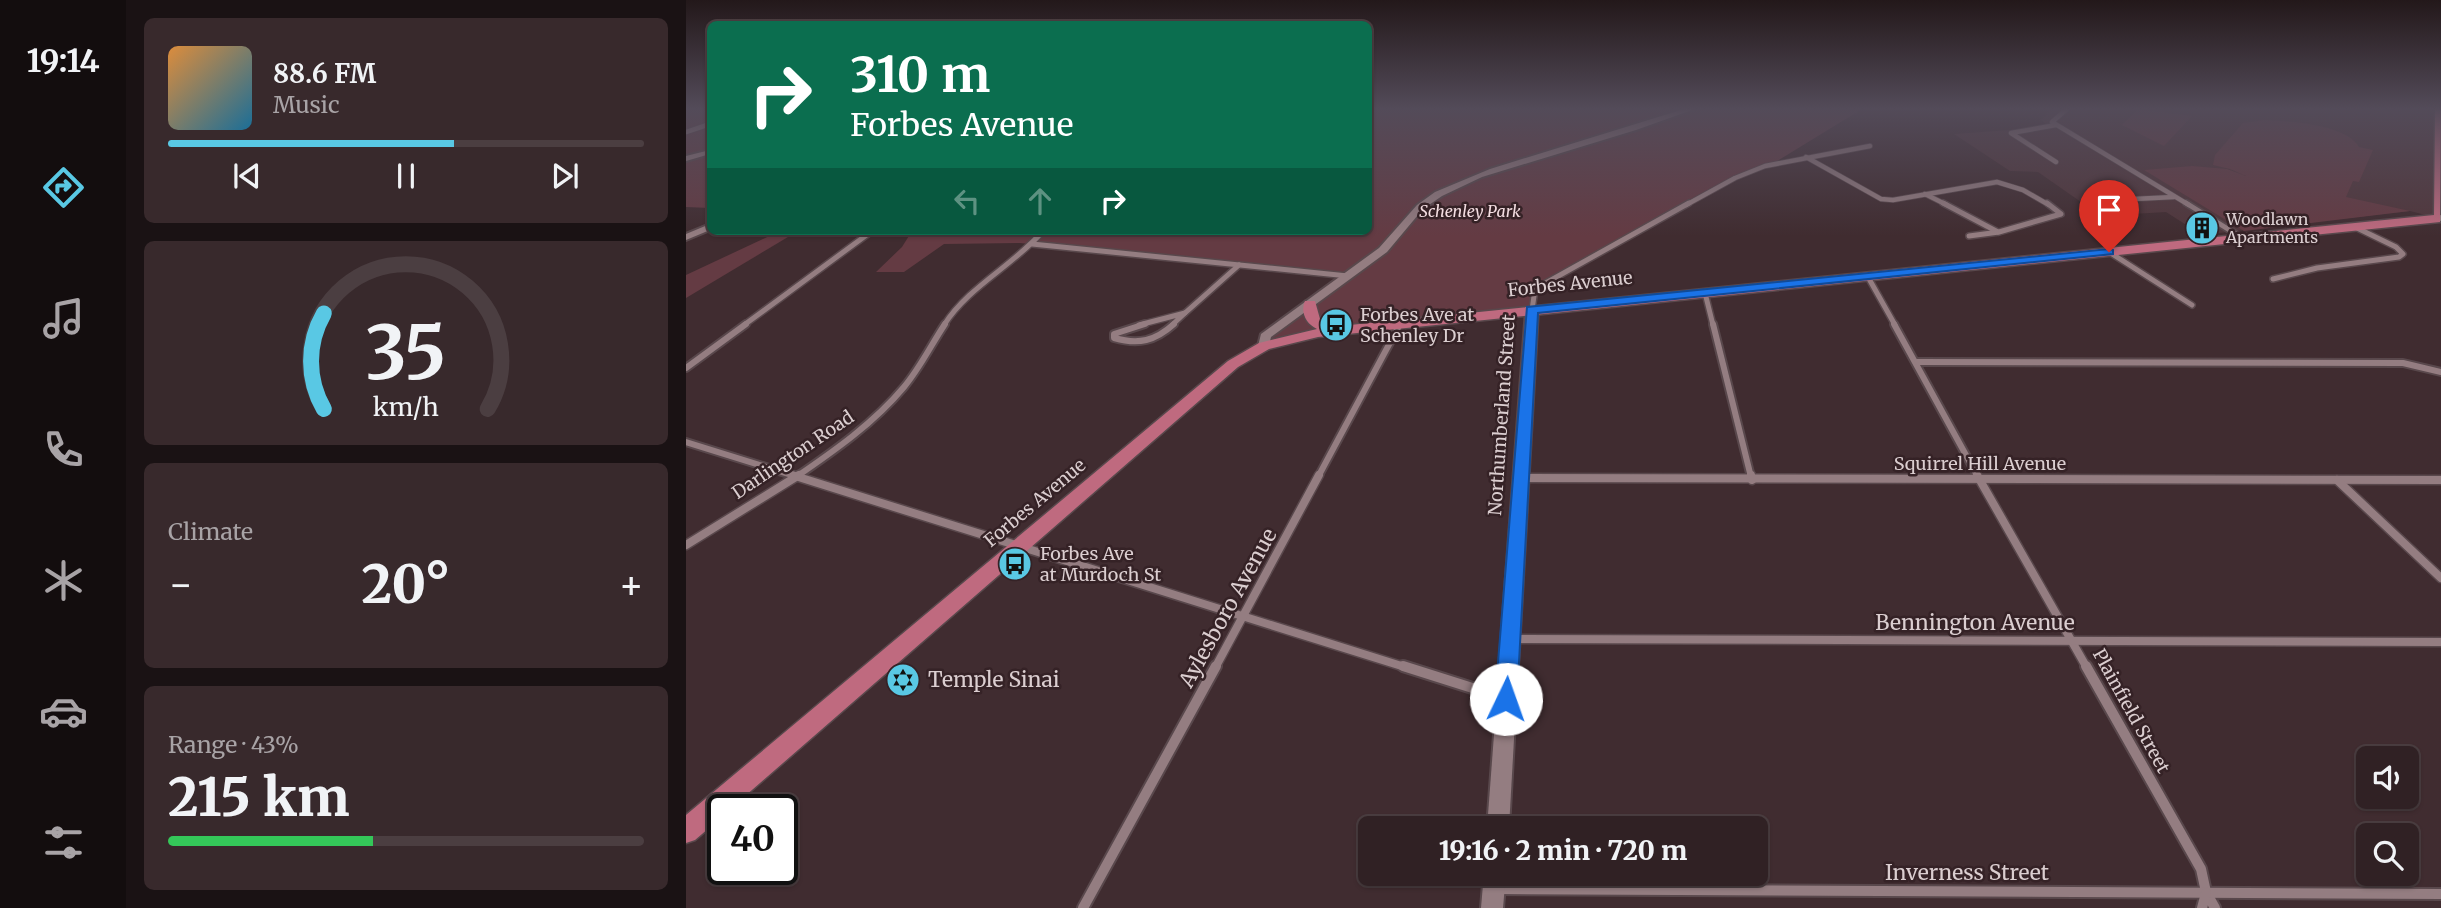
<!DOCTYPE html>
<meta charset="utf-8">
<style>
body{margin:0;font-family:Merriweather,serif;background:#38292c;color:#f1f3f6;height:100vh;display:flex;flex-direction:column;font-size:26px;white-space:nowrap}
*{box-sizing:border-box;margin:0}
p{font-size:23px;color:#a8a3a6}
.icon{flex:none;width:38px;height:38px;fill:none;stroke:currentColor;stroke-width:2;stroke-linecap:round;stroke-linejoin:round}
.map{position:relative;flex:1;overflow:hidden}
.side{display:flex;flex-direction:column;gap:18px;padding:18px;background:#1a1214;width:560px}
.side>*{flex:none}
.banner{position:absolute;left:21px;top:21px;width:665px;height:214px;border-radius:10px;box-shadow:0 2px 5px #0004,0 0 0 2px #4b3e41;background:#0b6e4f;color:#fff;overflow:hidden}
.buttons{position:absolute;left:1670px;top:746px;display:grid;gap:14px}
.buttons a{display:grid;place-items:center;width:63px;height:63px;border-radius:10px;background:#302124;box-shadow:0 2px 5px #0004,0 0 0 2px #4b3e41;font-size:35px}
.speed{position:absolute;left:21px;top:794px;display:flex;gap:14px;font-size:35px;font-weight:700;text-align:center}
.speed>*{display:grid;place-content:center;width:91px;height:91px;border-radius:50%;background:#302124;box-shadow:0 2px 5px #0004,0 0 0 2px #4b3e41;line-height:1}
.speed .limit{border:4px solid #111;border-radius:10px;background:#fff;color:#111}
.pin{position:absolute;display:grid;place-items:center;width:60px;height:60px;color:#fff;margin:-72px -30px;border-radius:50% 50% 50% 0;rotate:-45deg;box-shadow:0 0 7px #0007}
.pin .icon{rotate:45deg}
.me{position:absolute;width:77px;margin:-38px;rotate:3deg;stroke-linejoin:round;filter:drop-shadow(0 0 5px #0008)}
.turn{display:flex;align-items:center;gap:24px;height:147px;padding:0 28px;font-size:32px}
.turn .icon{width:91px;height:91px;stroke-width:2.5}
.turn b{display:block;font-size:49px;line-height:60px}
.lanes{display:flex;align-items:center;height:66px;padding:0 28px;background:#0003;justify-content:center;gap:35px;direction:ltr}
.lanes .off{opacity:.35}
.big{font-size:52px;font-weight:800;line-height:1.1}
.side .card{flex:1;display:flex;flex-direction:column;justify-content:center;gap:10px;min-width:0;padding:0 24px;border-radius:10px;background:#38292c}
.side .dial{align-items:center;gap:0}
.dial svg{height:182px;overflow:visible;fill:none;stroke:#4b3e41;stroke-width:7;stroke-linecap:round;text-anchor:middle}
.dial text{fill:#f1f3f6;stroke:none}
.song{display:flex;align-items:center;gap:21px}
.cover{width:84px;height:84px;border-radius:10px;background:linear-gradient(135deg,hsl(30 70% 55%),hsl(200 70% 35%))}
.played{height:7px;border-radius:4px;background:linear-gradient(90deg,#59c8e4 60%,#4b3e41 60%)}
.keys{display:flex;justify-content:space-around;direction:ltr}
.heat{display:flex;justify-content:space-between;align-items:center;font-size:38px;direction:ltr}
.charge{height:10px;border-radius:5px;background:linear-gradient(90deg,#34c759 43%,#4b3e41 0)}
.trip{position:absolute;left:672px;top:816px;width:410px;height:70px;border-radius:10px;background:#302124;box-shadow:0 2px 5px #0004,0 0 0 2px #4b3e41;font-weight:800;line-height:70px;text-align:center}
main{display:flex;flex:1;min-height:0}
.tab-bar{display:flex;flex-direction:column;width:126px;justify-content:space-around;align-items:center;background:#130d0e;color:#a8a3a6}
.tab-bar .icon{width:49px;height:49px}
.tab-bar .active{color:#59c8e4}
.tab-bar b{font-size:32px;color:#f1f3f6}
.map>svg:first-child{display:block}
.built{fill:#50363b}
.green{fill:#643b43}
.lines{fill:none;stroke-linecap:round;stroke-linejoin:round}
.street-far4-casing{stroke:#59484c;stroke-width:6}
.street-far3-casing{stroke:#59484c;stroke-width:8}
.street-far2-casing{stroke:#59484c;stroke-width:10}
.street-far1-casing{stroke:#59484c;stroke-width:11}
.street-casing{stroke:#59484c;stroke-width:14}
.secondary-casing{stroke:#59484c;stroke-width:4}
.primary-casing{stroke:#59484c;stroke-width:3}
.street-far4{stroke:#947d81;stroke-width:4.5}
.street-far3{stroke:#947d81;stroke-width:5}
.street-far2{stroke:#947d81;stroke-width:6}
.street-far1{stroke:#947d81;stroke-width:8}
.street{stroke:#947d81;stroke-width:10}
.secondary{fill:#947d81;fill-rule:evenodd}
.primary{fill:#bf6a7f;fill-rule:evenodd}
.route{fill:#1a73e8;stroke:#114b97;stroke-width:2}
.labels{text-anchor:middle;stroke-width:5;stroke-linejoin:round;paint-order:stroke}
.far-park-label{font-size:16px;font-style:italic;fill:#f4dee2;stroke:#352226}
.far-poi-label{font-size:16px;fill:#dbced0;stroke:#352226;text-anchor:start}
.street-label{font-size:18px;fill:#dbced0;stroke:#352226}
.poi-label{font-size:18px;fill:#dbced0;stroke:#352226;text-anchor:start}
.near-street-label{font-size:21px;fill:#dbced0;stroke:#352226}
.near-poi-label{font-size:21px;fill:#dbced0;stroke:#352226;text-anchor:start}
</style>
<main>
<nav class="tab-bar">
<b>19:14</b>
<svg class="icon active" aria-label="directions" viewBox="0 0 24 24"><path d="M12 3l9 9-9 9-9-9zM9 14v-3h6M13 9l2 2-2 2"/></svg>
<svg class="icon" aria-label="music" viewBox="0 0 24 24"><path d="M9 18V5l10-2v13"/><circle cx="6" cy="18" r="3"/><circle cx="16" cy="16" r="3"/></svg>
<svg class="icon" aria-label="phone" viewBox="0 0 24 24"><path d="M5 4h4l2 5-3 2q2 4 5 5l2-3 5 2v4C11 20 4 13 5 4z"/></svg>
<svg class="icon" aria-label="climate" viewBox="0 0 24 24"><path d="M12 3v18M4 7l16 10M4 17L20 7"/></svg>
<svg class="icon" aria-label="car" viewBox="0 0 24 24"><path d="M5 17H2v-5l4-1 3-4h7l3 4 3 1v5h-3M9 17h6M6 11h13"/><circle cx="7" cy="17" r="2"/><circle cx="17" cy="17" r="2"/></svg>
<svg class="icon" aria-label="filters" viewBox="0 0 24 24"><path d="M4 7h16M4 17h16"/><circle cx="9" cy="7" r="2"/><circle cx="15" cy="17" r="2"/></svg>
</nav>
<section class="side">
<div class="card">
<div class="song"><i class="cover"></i><div><b>88.6 FM</b><p>Music</p></div></div>
<div class="played"></div>
<div class="keys"><svg class="icon" aria-label="previous" viewBox="0 0 24 24"><path d="M18 5L8 12l10 7zM5 5v14"/></svg><svg class="icon" aria-label="pause" viewBox="0 0 24 24"><path d="M8 5v14M16 5v14"/></svg><svg class="icon" aria-label="next" viewBox="0 0 24 24"><path d="M6 5l10 7-10 7zM19 5v14"/></svg></div>
</div>
<div class="card dial"><svg viewBox="0 0 100 80">
<path d="M14 69A42 42 0 1 1 86 69"/>
<path d="M14 69A42 42 0 0 1 14 27" stroke="#59c8e4"/>
<text x="50" y="56" font-size="32" font-weight="700">35</text>
<text x="50" y="72" font-size="11">km/h</text>
</svg></div>
<div class="card"><p>Climate</p>
<div class="heat"><a>−</a><b class="big">20°</b><a>+</a></div>
</div>
<div class="card"><p>Range · 43%</p><b class="big">215 km</b><div class="charge"></div></div>
</section>
<div class="map">
<svg width="1755" height="908" viewBox="0 0 1755 908">
<rect width="100%" height="100%" fill="#402c30"/>
<!-- built -->
<path class="built" d="M1366 109H1755V219L1724 211 1516 235 1480 212 1415 216 1352 172 1324 171 1268 134 1364 127 1355 120Z"/>
<!-- green -->
<g class="green">
<path d="M0 109H24V208L0 207Z"/>
<path d="M683 109H1176L1083 166 1049 178 849 289 846 310 632 333 578 346 579 336 661 276 334 243 258 244 218 272H190L216 247 226 231H682Z"/>
<path d="M1452 109 1506 116 1478 146 1436 125Z"/>
<path d="M1579 120C1603 121 1660 124 1673 147L1687 150 1673 182 1667 181 1660 197 1724 211 1558 231 1458 170 1506 166 1541 169 1560 176 1544 169 1527 165 1529 155 1557 123Z"/>
<path d="M94 231H112L0 298V275Z"/>
</g>
<g class="lines">
<defs>
<g id="street-far4">
<path d="M1381 109 1366 122 1503 205"/>
<path d="M1370 125 1325 133 1370 162"/>
<path d="M0 132 24 124"/>
<path d="M1120 157 1195 199 1207 200 1311 182 1337 190 1363 205"/>
<path d="M1239 194 1261 205"/>
<path d="M1407 201 1488 197"/>
<path d="M1000 205 1049 178 1079 166 1184 146"/>
</g>
<g id="street-far3">
<path d="M1257 203 1312 232"/>
<path d="M1500 203 1558 239"/>
<path d="M1283 236 1313 232 1375 214 1361 203"/>
<path d="M346 244 662 276"/>
<path d="M1423 252 1506 305"/>
<path d="M1182 277 1209 325"/>
<path d="M1587 279 1631 268 1713 257 1717 254 1710 247 1671 228"/>
<path d="M1019 293 1027 325"/>
<path d="M846 310 849 289 1003 203"/>
<path d="M499 313 553 265"/>
<path d="M58 325 186 231"/>
<path d="M258 325C283 286 327 266 357 231"/>
<path d="M453 325 499 313 486 325"/>
</g>
<g id="street-far2">
<path d="M459 324 428 334V338C453 345 469 341 488 324"/>
<path d="M1027 324 1065 477"/>
<path d="M1208 324 1292 477"/>
<path d="M1231 362 1717 363 1755 372"/>
<path d="M0 368 60 324"/>
<path d="M0 442 112 477"/>
<path d="M110 477C148 451 188 423 218 387 234 368 245 345 259 324"/>
<path d="M632 477 714 324"/>
</g>
<g id="street-far1">
<path d="M106 475 722 668"/>
<path d="M1065 475 1066 480"/>
<path d="M1291 475 1401 668"/>
<path d="M835 478 1755 480"/>
<path d="M1651 480 1755 578"/>
<path d="M0 545 113 475"/>
<path d="M825 639 1755 642"/>
<path d="M529 668 633 475"/>
</g>
<g id="street">
<path d="M717 666 818 698"/>
<path d="M1400 666 1515 869 1520 892 1529 908"/>
<path d="M811 889 1755 894"/>
<path d="M397 908 530 666"/>
<path d="M1516 908 1520 893"/>
</g>
<g id="secondary">
<path d="M998 109H1009L950 130 796 177 756 196 737 209 701 252 585 337 582 349 578 350 572 346 575 334 693 248 731 205 749 192 804 169Z"/>
<path d="M24 150V154L0 161V156Z"/>
<path d="M1755 215V221L1751 220V216Z"/>
<path d="M24 224V230L0 240V234Z"/>
<path d="M846 307 852 310 823 828H801L840 310Z"/>
<path d="M798 873H820L817 908H795Z"/>
</g>
<path id="primary" d="M1749 109H1755L1754 222 632 337 583 349 552 367 43 810H37V816L9 840 0 843V815L542 361 573 343 631 329C620 324 614 312 619 301H629L634 319 654 326 1748 215Z"/>
</defs>
<!-- street-far4 casing -->
<use href="#street-far4" class="street-far4-casing"/>
<!-- street-far3 casing -->
<use href="#street-far3" class="street-far3-casing"/>
<!-- street-far2 casing -->
<use href="#street-far2" class="street-far2-casing"/>
<!-- street-far1 casing -->
<use href="#street-far1" class="street-far1-casing"/>
<!-- street casing -->
<use href="#street" class="street-casing"/>
<!-- secondary casing -->
<use href="#secondary" class="secondary-casing"/>
<!-- primary casing -->
<use href="#primary" class="primary-casing"/>
<!-- street-far4 -->
<use href="#street-far4" class="street-far4"/>
<!-- street-far3 -->
<use href="#street-far3" class="street-far3"/>
<!-- street-far2 -->
<use href="#street-far2" class="street-far2"/>
<!-- street-far1 -->
<use href="#street-far1" class="street-far1"/>
<!-- street -->
<use href="#street" class="street"/>
<!-- secondary -->
<use href="#secondary" class="secondary"/>
<!-- primary -->
<use href="#primary" class="primary"/>
</g>
<!-- sky -->
<linearGradient id="sky" x2="0" y2="1"><stop stop-color="#23181a"/><stop offset="0.46" stop-color="#534b59"/><stop offset="1" stop-color="#534b59" stop-opacity="0"/></linearGradient>
<rect width="1755" height="236" fill="url(#sky)"/>
<!-- route -->
<path class="route" d="M1423 249 1427 250V254L852 313 831 699 828 705 820 707 812 705 809 699 841 307Z"/>
<!-- icons -->
<defs>
<symbol id="building-disc" viewBox="-11 -11 22 22"><circle r="9.5" fill="#59c8e4" stroke="#352226"/><path d="M-4-6H4V6H1V3H-1V6H-4ZM-2.5-4.3h1.7v1.8h-1.7ZM.8-4.3h1.7v1.8H.8ZM-2.5-1h1.7V.8h-1.7ZM.8-1h1.7V.8H.8Z" fill="#111"/></symbol>
<symbol id="bus-disc" viewBox="-11 -11 22 22"><circle r="9.5" fill="#59c8e4" stroke="#352226"/><path d="M-5-6H5V4H4V6H2V4H-2V6H-4V4H-5ZM-3.5-4V0h7V-4ZM-3.5 1.2v1.5H-2V1.2ZM2 1.2v1.5H3.5V1.2Z" fill="#111"/></symbol>
<symbol id="synagogue-disc" viewBox="-11 -11 22 22"><circle r="9.5" fill="#59c8e4" stroke="#352226"/><path d="M0-6.5L5.6 3.2H-5.6ZM0 6.5L5.6-3.2H-5.6Z" fill="#111"/></symbol>
</defs>
<g fill-rule="evenodd">
<use href="#building-disc" x="1497" y="209" width="38" height="38"/>
<use href="#bus-disc" x="631" y="306" width="38" height="38"/>
<use href="#bus-disc" x="310" y="545" width="38" height="38"/>
<use href="#synagogue-disc" x="198" y="661" width="38" height="38"/>
</g>
<g class="labels">
<!-- far-park labels -->
<g class="far-park-label">
<text x="784" y="217">Schenley Park</text>
</g>
<!-- far-poi labels -->
<g class="far-poi-label">
<text x="1540" y="225">Woodlawn<tspan x="1540" dy="18">Apartments</tspan></text>
</g>
<!-- street labels -->
<g class="street-label">
<text transform="translate(884 284) rotate(-6)" y="6">Forbes Avenue</text>
<text transform="translate(816 415) rotate(-86)" y="6">Northumberland Street</text>
<text transform="translate(107 455) rotate(-34)" y="6">Darlington Road</text>
<text x="1294" y="470">Squirrel Hill Avenue</text>
<text transform="translate(349 503) rotate(-40)" y="6">Forbes Avenue</text>
<text transform="translate(1445 711) rotate(61)" y="6">Plainfield Street</text>
</g>
<!-- poi labels -->
<g class="poi-label">
<text x="674" y="321">Forbes Ave at<tspan x="674" dy="21">Schenley Dr</tspan></text>
<text x="354" y="560">Forbes Ave<tspan x="354" dy="21">at Murdoch St</tspan></text>
</g>
<!-- near-street labels -->
<g class="near-street-label">
<text transform="translate(542 608) rotate(-61)" y="7">Aylesboro Avenue</text>
<text x="1289" y="630">Bennington Avenue</text>
<text x="1281" y="880">Inverness Street</text>
</g>
<!-- near-poi labels -->
<g class="near-poi-label">
<text x="242" y="687">Temple Sinai</text>
</g>
</g>
</svg>
<div class="buttons">
<a><svg class="icon" aria-label="sound" viewBox="0 0 24 24"><path d="M4 9h4l5-4v14l-5-4H4zM17 9q2 3 0 6"/></svg></a>
<a><svg class="icon" aria-label="search" viewBox="0 0 24 24"><circle cx="10" cy="10" r="6"/><path d="M15 15l6 6"/></svg></a>
</div>
<div class="speed"><div class="limit">40</div></div>
<div class="pin" style="left:1423px;top:252px;background:#d93025"><svg class="icon" aria-label="arrive" viewBox="0 0 24 24"><path d="M6 21V4h12l-3 4 3 4H6"/></svg></div>
<svg class="me" style="left:820px;top:699px" viewBox="-20 -20 40 40"><circle r="19" fill="#fff"/><path d="M0-13L10 11 0 6-10 11z" fill="#1a73e8"/></svg>
<div class="trip">19:16 · 2 min · 720 m</div>
<div class="banner">
<div class="turn"><svg class="icon" aria-label="right" viewBox="0 0 24 24"><path d="M7 20v-9h11M14 6l5 5-5 5"/></svg><div><b>310 m</b>Forbes Avenue</div></div>
<div class="lanes"><svg class="icon off" aria-label="left" viewBox="0 0 24 24"><path d="M17 20v-9H6M10 6l-5 5 5 5"/></svg><svg class="icon off" aria-label="ahead" viewBox="0 0 24 24"><path d="M12 20V5M6 11l6-6 6 6"/></svg><svg class="icon" aria-label="right" viewBox="0 0 24 24"><path d="M7 20v-9h11M14 6l5 5-5 5"/></svg></div>
</div>
</div>
</main>
